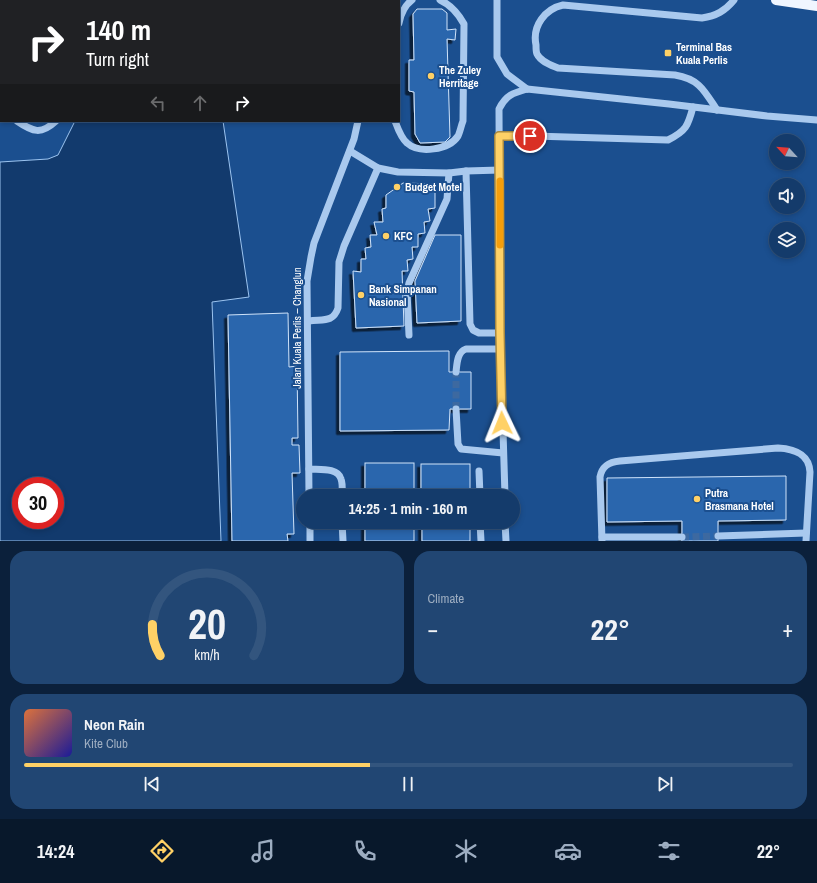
<!DOCTYPE html>
<meta charset="utf-8">
<style>
body{margin:0;font-family:"Archivo Narrow",sans-serif;background:#214673;color:#f1f3f6;height:100vh;display:flex;flex-direction:column;font-size:15px;white-space:nowrap}
*{box-sizing:border-box;margin:0}
p{font-size:13px;color:#9dadc1}
.icon{flex:none;width:22px;height:22px;fill:none;stroke:currentColor;stroke-width:2;stroke-linecap:round;stroke-linejoin:round}
.map{position:relative;height:541px;overflow:hidden}
.panel{display:flex;flex-direction:column;gap:10px;padding:10px;background:#0b203b;flex:1}
.panel>*{flex:none}
.top-card{position:absolute;left:0px;top:0px;width:400px;height:122px;box-shadow:0 2px 6px #0003,0 0 0 1px #33557e;background:#202124;color:#fff;overflow:hidden}
.needle{width:26px;rotate:296deg}
.buttons{position:absolute;left:769px;top:134px;display:grid;gap:8px}
.buttons a{display:grid;place-items:center;width:36px;height:36px;border-radius:50%;background:#143b6b;box-shadow:0 2px 6px #0003,0 0 0 1px #33557e;font-size:20px}
.speed{position:absolute;left:12px;top:477px;display:flex;gap:8px;font-size:20px;font-weight:700;text-align:center}
.speed>*{display:grid;place-content:center;width:52px;height:52px;border-radius:50%;background:#143b6b;box-shadow:0 2px 6px #0003,0 0 0 1px #33557e;line-height:1}
.speed .limit{border:6px solid #d22;background:#fff;color:#111}
.pin{position:absolute;display:grid;place-items:center;width:34px;height:34px;color:#fff;margin:-17px;border:2px solid #fff;border-radius:50%;box-shadow:0 1px 4px #0007}
.me{position:absolute;width:44px;margin:-22px;rotate:358deg;stroke-linejoin:round;filter:drop-shadow(0 0 3px #0008)}
.turn{display:flex;align-items:center;gap:14px;height:84px;padding:0 20px;font-size:18px}
.turn .icon{width:52px;height:52px;stroke-width:2.5}
.turn b{display:block;font-size:28px;line-height:34px}
.lanes{display:flex;align-items:center;height:38px;padding:0 20px;background:#0003;justify-content:center;gap:20px;direction:ltr}
.lanes .off{opacity:.35}
.big{font-size:30px;font-weight:700;line-height:1.1}
.panel .tile{flex:1;display:flex;flex-direction:column;justify-content:center;gap:6px;min-width:0;padding:0 14px;border-radius:16px;background:#214673}
.panel .dial{align-items:center;gap:0}
.dial svg{height:104px;overflow:visible;fill:none;stroke:#33557e;stroke-width:7;stroke-linecap:round;text-anchor:middle}
.dial text{fill:#f1f3f6;stroke:none}
.song{display:flex;align-items:center;gap:12px}
.cover{width:48px;height:48px;border-radius:6px;background:linear-gradient(135deg,hsl(20 70% 55%),hsl(240 70% 35%))}
.played{height:4px;border-radius:2px;background:linear-gradient(90deg,#ffd166 45%,#33557e 45%)}
.keys{display:flex;justify-content:space-around;direction:ltr}
.heat{display:flex;justify-content:space-between;align-items:center;font-size:22px;direction:ltr}
.panel .tiles{flex:1;display:grid;gap:10px;grid-template-columns:1fr 1fr}
.tile:last-child{grid-column:span 2}
.trip{position:absolute;left:296px;top:489px;width:224px;height:40px;border-radius:20px;background:#143b6b;box-shadow:0 2px 6px #0003,0 0 0 1px #33557e;font-weight:700;line-height:40px;text-align:center}
.dock{display:flex;height:64px;justify-content:space-around;align-items:center;background:#08182b;color:#9dadc1}
.dock .icon{width:28px;height:28px}
.dock .active{color:#ffd166}
.dock b{font-size:18px;color:#f1f3f6}
.map>svg:first-child{display:block}
.water{fill:#123a6d;stroke:#9cc4f0;fill-rule:evenodd}
.building{fill:#2a66ad;stroke:#cfe3fa;filter:url(#shadow)}
.lines{fill:none;stroke-linecap:round;stroke-linejoin:round}
.minor-tunnel{stroke:#3d69a0;stroke-width:7;stroke-dasharray:7 3.5;stroke-linecap:butt}
.minor{stroke:#a9c9ee;stroke-width:7}
.major{stroke:#f0f6ff;stroke-width:10}
.route-casing{stroke:#a68842;stroke-width:10}
.route{stroke:#ffd166;stroke-width:7}
.slow{stroke:#f59e0b;stroke-width:7}
.poi-dot{fill:#ffd166;stroke:#1b4f8f;stroke-width:1.5}
.labels{text-anchor:middle;stroke-width:4;stroke-linejoin:round;paint-order:stroke}
.poi-label{font-size:11px;font-weight:bold;fill:#fff;stroke:#1b4f8f;text-anchor:start}
.street-label{font-size:11px;fill:#fff;stroke:#1b4f8f}
</style>
<div class="map">
<svg width="817" height="541" viewBox="0 0 817 541">
<defs>
<filter id="shadow"><feDropShadow dx="-3.5" dy="3.5" stdDeviation="0" flood-color="#0009"/></filter>
</defs>
<rect width="100%" height="100%" fill="#1b4f8f"/>
<!-- water -->
<path class="water" d="M75 121H223L249 297 212 302 221 541H0V162L48 159 58 155ZM21 486H55V520H21Z"/>
<!-- building -->
<g class="building">
<path d="M417 9H442L447 13V30L456 29 455 40 447 39 450 137 445 142 420 143 415 134 414 92 409 91V60H414L413 14Z"/>
<path d="M403 183 435 184V208L428 209 430 221 424 222 425 233 418 234V247H412L413 259 407 260 408 271H402L404 326 356 328 353 271 361 272V259H366L365 248 371 247 370 235H377L374 222H383L382 209 386 208V195Z"/>
<path d="M435 235H461V321L417 323 415 281Z"/>
<path d="M288 313 289 367 297 366 298 438H292V445H299L300 473H292L294 534H287L288 541H232L228 315Z"/>
<path d="M449 351V372H471V409H450L449 430 340 431V352Z"/>
<rect x="365" y="463" width="49" height="33"/>
<rect x="421" y="464" width="49" height="32"/>
<path d="M786 476V520L718 521V541H682V521L607 522V478Z"/>
<rect x="365" y="522" width="49" height="19"/>
<rect x="422" y="522" width="48" height="19"/>
</g>
<g class="lines">
<!-- minor-tunnel -->
<g class="minor-tunnel">
<path d="M456 409V372"/>
<path d="M682 537 718 536"/>
</g>
<!-- minor -->
<g class="minor">
<path d="M497 0V57L507 74 527 89"/>
<path d="M60 1V0"/>
<path d="M129 1V0"/>
<path d="M362 1V0"/>
<path d="M399 23C401 13 404 6 412 0"/>
<path d="M717 110C704 90 699 79 675 75L558 68C551 65 541 62 537 54 536 52 536 48 536 45 532 26 545 9 563 5L702 18C716 16 725 11 734 0"/>
<path d="M17 121C33 132 41 135 56 121"/>
<path d="M395 121C398 129 401 138 407 143 419 154 449 150 458 136 460 132 461 126 463 121L464 24C458 13 451 5 440 0"/>
<path d="M499 135 668 140C686 131 688 126 693 107"/>
<path d="M350 151 378 168 398 172 449 173 466 171 500 170"/>
<path d="M466 171 470 324 473 330 479 333H500"/>
<path d="M309 321C323 319 333 323 338 308L339 262 344 246 378 168"/>
<path d="M409 335 407 292 409 283 447 199 449 173"/>
<path d="M456 372C457 364 457 352 466 349H500"/>
<path d="M456 409 458 444 461 449 503 453"/>
<path d="M309 469C318 470 338 467 341 479 343 484 342 491 342 496"/>
<path d="M479 471 480 496"/>
<path d="M309 496 307 281 311 257 314 243 354 139 358 121"/>
<path d="M505 496 500 333 499 109C506 95 513 93 527 89L669 104 767 116 817 120"/>
<path d="M310 522V541"/>
<path d="M342 522 343 541"/>
<path d="M480 522 481 541"/>
<path d="M505 522 506 541"/>
<path d="M718 536 806 533"/>
<path d="M602 537H682"/>
<path d="M602 541 600 477C602 466 609 462 620 461L778 448C795 449 809 454 810 472L806 541"/>
</g>
<!-- major -->
<path class="major" d="M776 0 817 6"/>
</g>
<g class="lines">
<defs>
<path id="route" d="M502 423 500 333 499 136H530"/>
</defs>
<!-- route casing -->
<use href="#route" class="route-casing"/>
<!-- route -->
<use href="#route" class="route"/>
<!-- slow -->
<path class="slow" d="M500 181V245"/>
</g>
<!-- markers -->
<g class="poi-dot">
<rect x="664" y="49" width="8" height="8" rx="2"/>
<circle cx="431" cy="76" r="4"/>
<circle cx="397" cy="187" r="4"/>
<circle cx="386" cy="236" r="4"/>
<circle cx="361" cy="295" r="4"/>
<circle cx="697" cy="499" r="4"/>
</g>
<g class="labels">
<!-- poi labels -->
<g class="poi-label">
<text x="676" y="51">Terminal Bas<tspan x="676" dy="13">Kuala Perlis</tspan></text>
<text x="439" y="74">The Zuley<tspan x="439" dy="13">Herritage</tspan></text>
<text x="405" y="191">Budget Motel</text>
<text x="394" y="240">KFC</text>
<text x="369" y="293">Bank Simpanan<tspan x="369" dy="13">Nasional</tspan></text>
<text x="705" y="497">Putra<tspan x="705" dy="13">Brasmana Hotel</tspan></text>
</g>
<!-- street labels -->
<g class="street-label">
<text transform="translate(297 328) rotate(-90)" y="4">Jalan Kuala Perlis – Changlun</text>
</g>
</g>
</svg>
<div class="buttons">
<a><svg class="needle" viewBox="-14 -14 28 28"><path d="M0-13l5 13h-10z" fill="#e53935"/><path d="M0 13l5-13h-10z" fill="#9dadc1"/></svg></a>
<a><svg class="icon" aria-label="sound" viewBox="0 0 24 24"><path d="M4 9h4l5-4v14l-5-4H4zM17 9q2 3 0 6"/></svg></a>
<a><svg class="icon" aria-label="layers" viewBox="0 0 24 24"><path d="M12 4l9 5-9 5-9-5zM3 14l9 5 9-5"/></svg></a>
</div>
<div class="speed"><div class="limit">30</div></div>
<div class="pin" style="left:530px;top:136px;background:#d93025"><svg class="icon" aria-label="arrive" viewBox="0 0 24 24"><path d="M6 21V4h12l-3 4 3 4H6"/></svg></div>
<svg class="me" style="left:502px;top:423px" viewBox="-20 -20 40 40"><path d="M0-17L14 15 0 8-14 15z" fill="#ffd166" stroke="#fff" stroke-width="4"/></svg>
<div class="trip">14:25 · 1 min · 160 m</div>
<div class="top-card">
<div class="turn"><svg class="icon" aria-label="right" viewBox="0 0 24 24"><path d="M7 20v-9h11M14 6l5 5-5 5"/></svg><div><b>140 m</b>Turn right</div></div>
<div class="lanes"><svg class="icon off" aria-label="left" viewBox="0 0 24 24"><path d="M17 20v-9H6M10 6l-5 5 5 5"/></svg><svg class="icon off" aria-label="ahead" viewBox="0 0 24 24"><path d="M12 20V5M6 11l6-6 6 6"/></svg><svg class="icon" aria-label="right" viewBox="0 0 24 24"><path d="M7 20v-9h11M14 6l5 5-5 5"/></svg></div>
</div>
</div>
<section class="panel">
<div class="tiles">
<div class="tile dial"><svg viewBox="0 0 100 80">
<path d="M14 69A42 42 0 1 1 86 69"/>
<path d="M14 69A42 42 0 0 1 8 45" stroke="#ffd166"/>
<text x="50" y="56" font-size="32" font-weight="700">20</text>
<text x="50" y="72" font-size="11">km/h</text>
</svg></div>
<div class="tile"><p>Climate</p>
<div class="heat"><a>−</a><b class="big">22°</b><a>+</a></div>
</div>
<div class="tile">
<div class="song"><i class="cover"></i><div><b>Neon Rain</b><p>Kite Club</p></div></div>
<div class="played"></div>
<div class="keys"><svg class="icon" aria-label="previous" viewBox="0 0 24 24"><path d="M18 5L8 12l10 7zM5 5v14"/></svg><svg class="icon" aria-label="pause" viewBox="0 0 24 24"><path d="M8 5v14M16 5v14"/></svg><svg class="icon" aria-label="next" viewBox="0 0 24 24"><path d="M6 5l10 7-10 7zM19 5v14"/></svg></div>
</div>
</div>
</section>
<nav class="dock">
<b>14:24</b>
<svg class="icon active" aria-label="directions" viewBox="0 0 24 24"><path d="M12 3l9 9-9 9-9-9zM9 14v-3h6M13 9l2 2-2 2"/></svg>
<svg class="icon" aria-label="music" viewBox="0 0 24 24"><path d="M9 18V5l10-2v13"/><circle cx="6" cy="18" r="3"/><circle cx="16" cy="16" r="3"/></svg>
<svg class="icon" aria-label="phone" viewBox="0 0 24 24"><path d="M5 4h4l2 5-3 2q2 4 5 5l2-3 5 2v4C11 20 4 13 5 4z"/></svg>
<svg class="icon" aria-label="climate" viewBox="0 0 24 24"><path d="M12 3v18M4 7l16 10M4 17L20 7"/></svg>
<svg class="icon" aria-label="car" viewBox="0 0 24 24"><path d="M5 17H2v-5l4-1 3-4h7l3 4 3 1v5h-3M9 17h6M6 11h13"/><circle cx="7" cy="17" r="2"/><circle cx="17" cy="17" r="2"/></svg>
<svg class="icon" aria-label="filters" viewBox="0 0 24 24"><path d="M4 7h16M4 17h16"/><circle cx="9" cy="7" r="2"/><circle cx="15" cy="17" r="2"/></svg>
<b>22°</b>
</nav>
